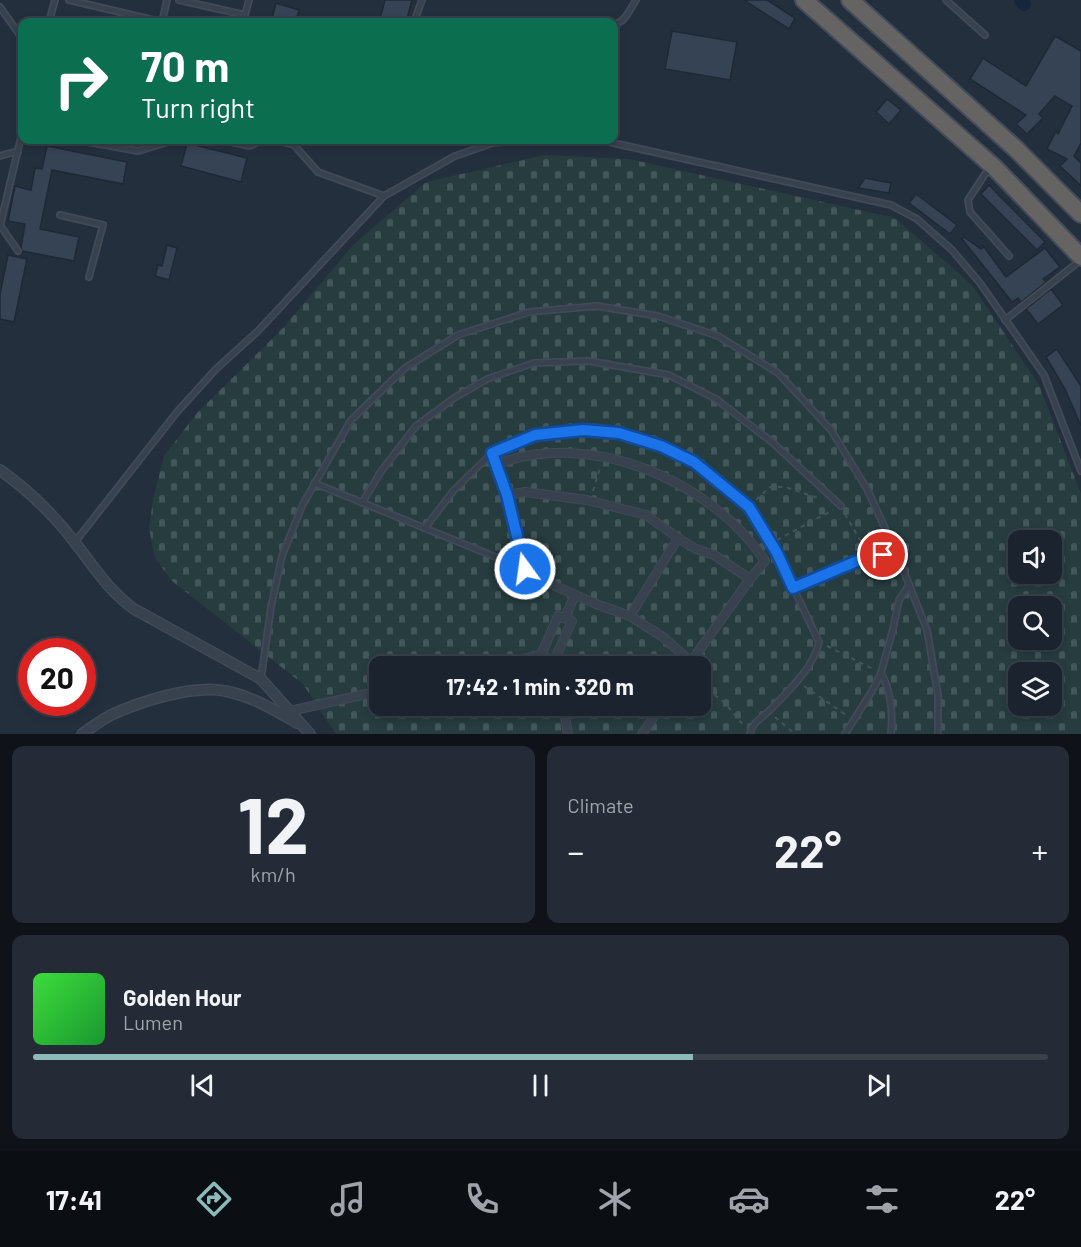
<!DOCTYPE html>
<meta charset="utf-8">
<style>
body{margin:0;font-family:Barlow,sans-serif;background:#242b36;color:#f1f3f6;height:100vh;display:flex;flex-direction:column;font-size:22px;white-space:nowrap}
*{box-sizing:border-box;margin:0}
p{font-size:20px;color:#a0a4aa}
.icon{flex:none;width:33px;height:33px;fill:none;stroke:currentColor;stroke-width:2;stroke-linecap:round;stroke-linejoin:round}
.map{position:relative;height:734px;overflow:hidden}
.panel{display:flex;flex-direction:column;gap:12px;padding:12px;background:#0f1319;flex:1}
.panel>*{flex:none}
.banner{position:absolute;left:18px;top:18px;width:600px;height:126px;border-radius:12px;box-shadow:0 3px 9px #0003,0 0 0 2px #39404a;background:#0b6e4f;color:#fff;overflow:hidden}
.buttons{position:absolute;left:1008px;top:530px;display:grid;gap:12px}
.buttons a{display:grid;place-items:center;width:54px;height:54px;border-radius:12px;background:#1b232e;box-shadow:0 3px 9px #0003,0 0 0 2px #39404a;font-size:30px}
.speed{position:absolute;left:18px;top:638px;display:flex;gap:12px;font-size:30px;font-weight:700;text-align:center}
.speed>*{display:grid;place-content:center;width:78px;height:78px;border-radius:50%;background:#1b232e;box-shadow:0 3px 9px #0003,0 0 0 2px #39404a;line-height:1}
.speed .limit{border:9px solid #d22;background:#fff;color:#111}
.pin{position:absolute;display:grid;place-items:center;width:51px;height:51px;color:#fff;margin:-26px;border:3px solid #fff;border-radius:50%;box-shadow:0 2px 6px #0007}
.me{position:absolute;width:66px;margin:-33px;rotate:346deg;stroke-linejoin:round;filter:drop-shadow(0 0 4px #0008)}
.turn{display:flex;align-items:center;gap:21px;height:126px;padding:0 24px;font-size:27px}
.turn .icon{width:78px;height:78px;stroke-width:2.5}
.turn b{display:block;font-size:42px;line-height:51px}
.big{font-size:45px;font-weight:700;line-height:1.1}
.panel .tile{flex:1;display:flex;flex-direction:column;justify-content:center;gap:9px;min-width:0;padding:0 21px;border-radius:12px;background:#242b36}
.panel .dial{align-items:center;gap:0}
.dial b{font-size:78px;line-height:1}
.song{display:flex;align-items:center;gap:18px}
.cover{width:72px;height:72px;border-radius:9px;background:linear-gradient(135deg,hsl(120 70% 55%),hsl(130 70% 35%))}
.played{height:6px;border-radius:3px;background:linear-gradient(90deg,#8bbbb9 65%,#39404a 65%)}
.keys{display:flex;justify-content:space-around;direction:ltr}
.heat{display:flex;justify-content:space-between;align-items:center;font-size:33px;direction:ltr}
.panel .tiles{flex:1;display:grid;gap:12px;grid-template-columns:1fr 1fr}
.tile:last-child{grid-column:span 2}
.trip{position:absolute;left:369px;top:656px;width:342px;height:60px;border-radius:12px;background:#1b232e;box-shadow:0 3px 9px #0003,0 0 0 2px #39404a;font-weight:700;line-height:60px;text-align:center}
.tab-bar{display:flex;height:96px;justify-content:space-around;align-items:center;background:#0b0e12;color:#a0a4aa}
.tab-bar .icon{width:42px;height:42px}
.tab-bar .current{color:#8bbbb9}
.tab-bar b{font-size:27px;color:#f1f3f6}
.map>svg:first-child{display:block}
.cemetery{fill:url(#cemetery-stones);fill-rule:evenodd}
.lines{fill:none;stroke-linecap:round;stroke-linejoin:round}
.canal{stroke:#17263c;stroke-width:14}
.building{fill:#364354;stroke:#1f2835;stroke-width:1.5}
.service-casing{stroke:#414a57;stroke-width:8}
.pedestrian-casing{stroke:#414a57;stroke-width:10}
.minor-casing{stroke:#414a57;stroke-width:12}
.trunk-casing{stroke:#434c59;stroke-width:20}
.path{stroke:#3f5557;stroke-width:2;stroke-dasharray:4.5 4.5;stroke-linecap:butt}
.service{stroke:#38414e;stroke-width:4.5}
.pedestrian{stroke:#38414e;stroke-width:8}
.minor{stroke:#38414e;stroke-width:9}
.trunk{stroke:#656462;stroke-width:16}
.route-casing{stroke:#114b97;stroke-width:15}
.route{stroke:#1a73e8;stroke-width:10}
</style>
<div class="map">
<svg width="1081" height="734" viewBox="0 0 1081 734">
<defs>
<pattern id="cemetery-stones" width="16" height="16" patternUnits="userSpaceOnUse" patternTransform="scale(1.5)"><rect width="16" height="16" fill="#263c3f"/><path d="M2 7V4a2 2 0 0 1 4 0v3zM10 15v-3a2 2 0 0 1 4 0v3z" fill="#435659"/></pattern>
</defs>
<rect width="100%" height="100%" fill="#242f3e"/>
<!-- cemetery -->
<path class="cemetery" d="M545 155 629 159 895 218 972 285 1039 385 1081 494V734H336L303 684 172 581 155 558 149 528 153 500 164 456 197 413 283 328 353 245 426 182ZM1018 540H1052V573H1018ZM1018 606H1052V639H1018ZM380 666H700V705H380ZM1018 672H1052V705H1018Z"/>
<g class="lines">
<!-- canal -->
<path class="canal" d="M1021 0 1024 4"/>
</g>
<!-- building -->
<g class="building">
<path d="M385 0H412L406 22H379Z"/>
<path d="M744 0H767L795 18 789 29Z"/>
<path d="M276 3 299 10 295 22H271Z"/>
<path d="M672 31 737 42 730 80 665 69Z"/>
<path d="M1055 36 1081 51V143L1074 156 1081 163V186L1060 166 1067 159 1047 149 1056 131 1058 134 1072 106 1055 96 1039 114 1043 118 1027 134 1016 124 1026 115 970 79 983 58 1026 86Z"/>
<path d="M887 99 901 110 889 124 876 112Z"/>
<path d="M187 143 247 158 241 182 181 166Z"/>
<path d="M47 146 127 162 123 184 52 170 40 229 79 237 74 261 22 251 21 247 25 224 8 221 15 186 31 190 35 168 42 169Z"/>
<path d="M865 178 891 183 889 193 858 188Z"/>
<path d="M989 185 1045 242 1037 250 981 194Z"/>
<path d="M916 194 957 225 950 234 909 203Z"/>
<path d="M964 237 981 249 984 247 1006 277 1045 248 1060 267 1043 279 1046 282 1021 302 1018 298 1012 302 962 239Z"/>
<path d="M167 245 177 248 169 280 155 276 158 265 162 266Z"/>
<path d="M8 255 27 259 14 322 0 319V294Z"/>
<path d="M1051 289 1063 305 1038 324 1026 309Z"/>
<path d="M1057 349 1081 386V426L1065 389 1046 357Z"/>
</g>
<g class="lines">
<defs>
<g id="service">
<path d="M69 0 162 22 167 0"/>
<path d="M179 0 245 15 249 0"/>
<path d="M946 0 985 35"/>
<path d="M0 7 22 38"/>
<path d="M49 22 55 0"/>
<path d="M414 22 422 0"/>
<path d="M582 22H587"/>
<path d="M614 24C625 23 630 9 636 0"/>
<path d="M77 140 138 151 175 140"/>
<path d="M222 140 250 146 262 140"/>
<path d="M275 140 294 145 318 172 384 196"/>
<path d="M600 140 891 205 917 219 952 250 980 283 1044 375 1081 471"/>
<path d="M0 156 18 151"/>
<path d="M993 169 985 174 968 200 970 212 1009 256"/>
<path d="M60 215 103 225 89 277"/>
<path d="M0 225 18 251"/>
<path d="M0 226 22 133"/>
<path d="M1005 320 1081 260"/>
<path d="M492 453 507 495 525 569 555 586"/>
<path d="M314 483 525 569"/>
<path d="M362 503 382 470 416 426 454 398 487 379 534 363 589 361 669 375 716 399 772 442 841 506"/>
<path d="M425 528 454 490 492 453 535 435 583 430 619 433 661 446 695 462 749 506 777 553 819 642C813 669 788 691 770 710 761 719 753 721 750 734"/>
<path d="M75 542 177 412 216 369 258 331 384 196 455 156 493 143 521 140"/>
<path d="M793 588 869 556 897 554"/>
<path d="M881 673C891 690 893 714 891 734"/>
<path d="M261 679 271 607 282 556 303 504 351 420 405 368 458 335 529 312 597 306 658 316 718 336 778 373 831 430 867 489 897 554 927 630 938 695V734"/>
<path d="M845 734 872 691 881 673 893 629 899 600 909 585"/>
</g>
<g id="pedestrian">
<path d="M495 465C589 428 711 480 765 561L750 579 688 666"/>
<path d="M507 495 525 492 587 500 646 515 678 538 696 549 714 555 750 579"/>
<path d="M555 586 596 604 630 616 663 637 691 662"/>
<path d="M630 616 678 538"/>
<path d="M565 618 575 595"/>
<path d="M541 655 558 616 572 621 554 661"/>
<path d="M490 666 541 655 554 661 555 666"/>
<path d="M563 705 568 734"/>
<path d="M290 711 380 691"/>
<path d="M642 734 662 705"/>
</g>
<g id="minor">
<path d="M0 470C28 490 55 516 76 544 95 568 108 590 134 609L261 679 310 734"/>
<path d="M82 734C91 728 100 721 109 716 138 702 194 684 225 691 252 696 274 710 297 723"/>
</g>
<g id="trunk">
<path d="M804 0 995 168 1081 257"/>
<path d="M850 0 1016 149 1081 214"/>
</g>
</defs>
<!-- service casing -->
<use href="#service" class="service-casing"/>
<!-- pedestrian casing -->
<use href="#pedestrian" class="pedestrian-casing"/>
<!-- minor casing -->
<use href="#minor" class="minor-casing"/>
<!-- trunk casing -->
<use href="#trunk" class="trunk-casing"/>
<!-- path -->
<g class="path">
<path d="M593 491 601 465"/>
<path d="M756 500 770 487H785L821 499"/>
<path d="M845 514 865 548"/>
<path d="M777 540 833 510"/>
<path d="M827 646 873 669"/>
<path d="M700 684 724 702 744 726"/>
<path d="M804 686 846 715"/>
<path d="M775 717 795 734"/>
</g>
<!-- service -->
<use href="#service" class="service"/>
<!-- pedestrian -->
<use href="#pedestrian" class="pedestrian"/>
<!-- minor -->
<use href="#minor" class="minor"/>
<!-- trunk -->
<use href="#trunk" class="trunk"/>
</g>
<g class="lines">
<defs>
<path id="route" d="M525 569 507 495 492 453 535 435 583 430 619 433 661 446 694 462 749 507 777 553 793 588 869 556 883 555"/>
</defs>
<!-- route casing -->
<use href="#route" class="route-casing"/>
<!-- route -->
<use href="#route" class="route"/>
</g>
</svg>
<div class="buttons">
<a><svg class="icon" aria-label="sound" viewBox="0 0 24 24"><path d="M4 9h4l5-4v14l-5-4H4zM17 9q2 3 0 6"/></svg></a>
<a><svg class="icon" aria-label="search" viewBox="0 0 24 24"><circle cx="10" cy="10" r="6"/><path d="M15 15l6 6"/></svg></a>
<a><svg class="icon" aria-label="layers" viewBox="0 0 24 24"><path d="M12 4l9 5-9 5-9-5zM3 14l9 5 9-5"/></svg></a>
</div>
<div class="speed"><div class="limit">20</div></div>
<div class="pin" style="left:883px;top:555px;background:#d93025"><svg class="icon" aria-label="arrive" viewBox="0 0 24 24"><path d="M6 21V4h12l-3 4 3 4H6"/></svg></div>
<svg class="me" style="left:525px;top:569px" viewBox="-20 -20 40 40"><circle r="17" fill="#1a73e8" stroke="#fff" stroke-width="3"/><path d="M0-11L8 9 0 5-8 9z" fill="#fff"/></svg>
<div class="trip">17:42 · 1 min · 320 m</div>
<div class="banner">
<div class="turn"><svg class="icon" aria-label="right" viewBox="0 0 24 24"><path d="M7 20v-9h11M14 6l5 5-5 5"/></svg><div><b>70 m</b>Turn right</div></div>
</div>
</div>
<section class="panel">
<div class="tiles">
<div class="tile dial"><b>12</b><p>km/h</p></div>
<div class="tile"><p>Climate</p>
<div class="heat"><a>−</a><b class="big">22°</b><a>+</a></div>
</div>
<div class="tile">
<div class="song"><i class="cover"></i><div><b>Golden Hour</b><p>Lumen</p></div></div>
<div class="played"></div>
<div class="keys"><svg class="icon" aria-label="previous" viewBox="0 0 24 24"><path d="M18 5L8 12l10 7zM5 5v14"/></svg><svg class="icon" aria-label="pause" viewBox="0 0 24 24"><path d="M8 5v14M16 5v14"/></svg><svg class="icon" aria-label="next" viewBox="0 0 24 24"><path d="M6 5l10 7-10 7zM19 5v14"/></svg></div>
</div>
</div>
</section>
<nav class="tab-bar">
<b>17:41</b>
<svg class="icon current" aria-label="directions" viewBox="0 0 24 24"><path d="M12 3l9 9-9 9-9-9zM9 14v-3h6M13 9l2 2-2 2"/></svg>
<svg class="icon" aria-label="music" viewBox="0 0 24 24"><path d="M9 18V5l10-2v13"/><circle cx="6" cy="18" r="3"/><circle cx="16" cy="16" r="3"/></svg>
<svg class="icon" aria-label="phone" viewBox="0 0 24 24"><path d="M5 4h4l2 5-3 2q2 4 5 5l2-3 5 2v4C11 20 4 13 5 4z"/></svg>
<svg class="icon" aria-label="climate" viewBox="0 0 24 24"><path d="M12 3v18M4 7l16 10M4 17L20 7"/></svg>
<svg class="icon" aria-label="car" viewBox="0 0 24 24"><path d="M5 17H2v-5l4-1 3-4h7l3 4 3 1v5h-3M9 17h6M6 11h13"/><circle cx="7" cy="17" r="2"/><circle cx="17" cy="17" r="2"/></svg>
<svg class="icon" aria-label="filters" viewBox="0 0 24 24"><path d="M4 7h16M4 17h16"/><circle cx="9" cy="7" r="2"/><circle cx="15" cy="17" r="2"/></svg>
<b>22°</b>
</nav>
